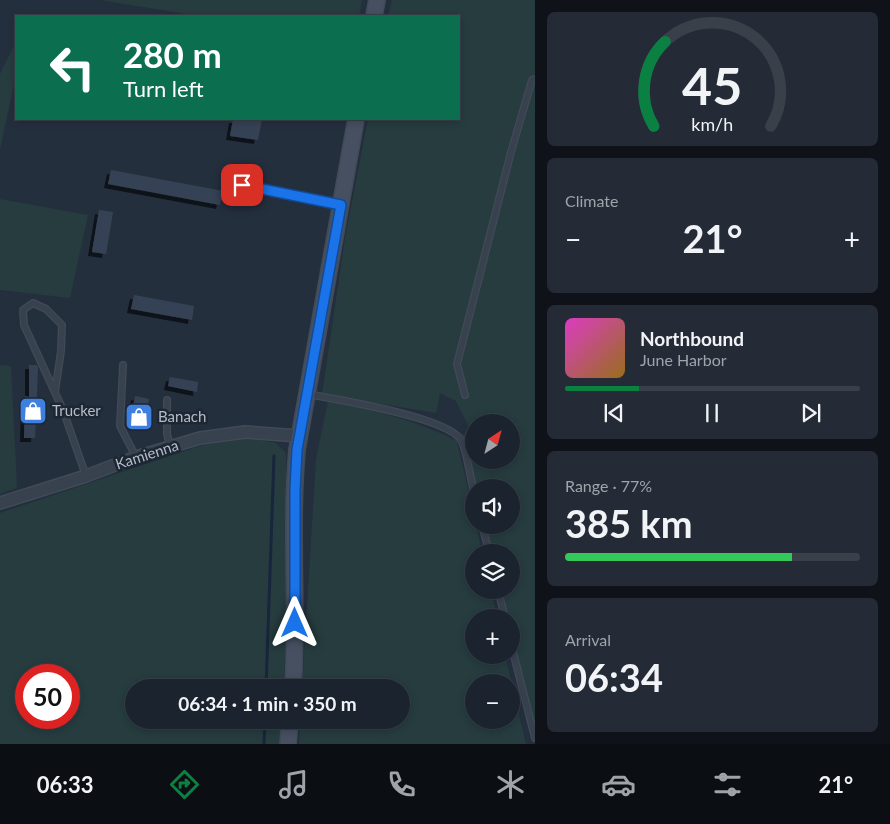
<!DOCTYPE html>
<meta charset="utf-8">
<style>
body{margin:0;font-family:Lato,sans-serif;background:#242b36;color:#f1f3f6;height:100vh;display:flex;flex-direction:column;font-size:19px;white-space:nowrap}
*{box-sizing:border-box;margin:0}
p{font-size:16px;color:#a0a4aa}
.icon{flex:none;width:28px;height:28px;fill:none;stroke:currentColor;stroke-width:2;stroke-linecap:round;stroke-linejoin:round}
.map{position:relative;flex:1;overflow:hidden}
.details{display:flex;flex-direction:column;gap:12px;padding:12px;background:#0f1319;width:355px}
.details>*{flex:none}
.guide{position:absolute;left:15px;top:15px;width:445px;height:105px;border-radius:0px;box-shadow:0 2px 8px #0003,0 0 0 1px #39404a;background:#0b6e4f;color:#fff;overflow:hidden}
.needle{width:32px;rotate:36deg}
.controls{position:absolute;left:465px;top:414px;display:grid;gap:10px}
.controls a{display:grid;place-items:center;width:55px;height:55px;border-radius:50%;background:#1b232e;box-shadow:0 2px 8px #0003,0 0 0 1px #39404a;font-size:25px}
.speed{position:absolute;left:15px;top:664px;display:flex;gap:10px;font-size:25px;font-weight:700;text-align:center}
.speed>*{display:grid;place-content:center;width:65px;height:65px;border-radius:50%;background:#1b232e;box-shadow:0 2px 8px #0003,0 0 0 1px #39404a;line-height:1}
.speed .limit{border:8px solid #d22;background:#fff;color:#111}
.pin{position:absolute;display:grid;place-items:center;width:42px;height:42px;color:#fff;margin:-21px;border-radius:10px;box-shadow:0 2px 8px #0006}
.me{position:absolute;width:55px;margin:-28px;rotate:0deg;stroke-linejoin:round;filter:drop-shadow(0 0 4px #0008)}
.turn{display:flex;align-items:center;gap:18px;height:105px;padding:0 25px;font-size:22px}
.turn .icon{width:65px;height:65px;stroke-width:2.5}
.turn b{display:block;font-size:35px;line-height:42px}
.big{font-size:38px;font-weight:700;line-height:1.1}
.details .widget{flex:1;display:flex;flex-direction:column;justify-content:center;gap:8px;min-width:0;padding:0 18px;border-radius:8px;background:#242b36}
.details .dial{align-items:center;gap:0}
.dial svg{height:130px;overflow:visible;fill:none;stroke:#39404a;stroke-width:7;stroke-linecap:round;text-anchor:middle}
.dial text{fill:#f1f3f6;stroke:none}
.song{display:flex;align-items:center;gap:15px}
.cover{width:60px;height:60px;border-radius:8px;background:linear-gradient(135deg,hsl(310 70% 55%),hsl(40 70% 35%))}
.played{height:5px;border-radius:2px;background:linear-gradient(90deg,#0b8043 25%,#39404a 25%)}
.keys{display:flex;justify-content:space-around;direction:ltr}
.heat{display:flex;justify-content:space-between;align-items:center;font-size:28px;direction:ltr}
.charge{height:8px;border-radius:4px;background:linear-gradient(90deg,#34c759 77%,#39404a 0)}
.trip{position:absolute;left:125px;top:679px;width:285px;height:50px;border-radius:25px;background:#1b232e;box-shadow:0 2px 8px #0003,0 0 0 1px #39404a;font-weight:700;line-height:50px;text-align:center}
.menu{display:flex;height:80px;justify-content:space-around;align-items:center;background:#0b0e12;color:#a0a4aa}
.menu .icon{width:35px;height:35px}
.menu .active{color:#0b8043}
.menu b{font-size:22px;color:#f1f3f6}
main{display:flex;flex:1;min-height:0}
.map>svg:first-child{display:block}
.green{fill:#263c3f;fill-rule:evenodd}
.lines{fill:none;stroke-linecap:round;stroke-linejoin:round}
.stream{stroke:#17263c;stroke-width:3}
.building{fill:#364354;filter:url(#shadow)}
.lane-casing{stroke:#414a57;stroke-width:8}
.street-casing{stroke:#414a57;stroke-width:14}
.secondary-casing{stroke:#414a57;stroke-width:18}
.lane{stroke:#38414e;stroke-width:5.5}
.street{stroke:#38414e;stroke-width:11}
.secondary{stroke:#465061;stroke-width:15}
.route-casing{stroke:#114b97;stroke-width:12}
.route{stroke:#1a73e8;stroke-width:9}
.labels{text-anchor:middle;stroke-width:5;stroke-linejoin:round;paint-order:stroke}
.poi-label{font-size:15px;fill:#b4bcc9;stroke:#1d2633;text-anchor:start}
.street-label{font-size:15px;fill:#b4bcc9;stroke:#1d2633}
</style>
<main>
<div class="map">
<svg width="535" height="744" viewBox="0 0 535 744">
<defs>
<filter id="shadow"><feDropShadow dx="-4" dy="4" stdDeviation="0" flood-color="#0009"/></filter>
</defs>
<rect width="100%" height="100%" fill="#242f3e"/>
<!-- green -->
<g class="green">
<path d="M100 0H362L359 16H187L186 14Z"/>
<path d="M392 0H535V722L511 630V618L508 617 501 590H511V552H492L485 525H511V488L475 487 462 435 470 429 456 401 440 393 436 413 322 394 345 238 368 119H459V16H388ZM474 422H511V460H474Z"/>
<path d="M16 41V75L0 150V74Z"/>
<path d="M0 199 88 215 70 298 0 290Z"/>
<path d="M0 365 11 366 17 488 0 494Z"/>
<path d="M328 401C373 410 416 420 457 441L474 514V525H476L482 552H474V590H491L497 617 474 618V655H505L526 744H299L300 720H401V688L302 687 316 459ZM474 682H511V720H474Z"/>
<path d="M231 439H255L276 443 286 453 287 595 284 687 134 688V720H282L279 744H0V513L215 441ZM26 675H69V718H26Z"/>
</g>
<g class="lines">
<!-- stream -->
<g class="stream">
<path d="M266 688 274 456"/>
<path d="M264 744 265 720"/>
</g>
</g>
<!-- building -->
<g class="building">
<path d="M233 119H262L258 140 230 136Z"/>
<path d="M111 170 223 191 220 205 108 184Z"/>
<path d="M99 210 113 212 106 254 92 252Z"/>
<path d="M134 295 194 306 192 320 131 309Z"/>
<path d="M29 365H37L38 367 35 438H24L25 396 29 397Z"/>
<path d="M170 377 198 382 197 392 168 386Z"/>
<path d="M135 396 149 399 144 426 130 423Z"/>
</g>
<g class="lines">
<defs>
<g id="lane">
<path d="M242 185 339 205"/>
<path d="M123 365 120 426 136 457"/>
<path d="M55 392 61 351 62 325 46 309 33 303 23 310 24 325 63 410 86 476"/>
<path d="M307 394C335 399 447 417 461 440 466 448 471 481 474 492"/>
<path d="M465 395 457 364 511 152 532 80 535 79"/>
<path d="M167 400V434L170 446"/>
<path d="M482 525 489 552"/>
<path d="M498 590 505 618"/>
<path d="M511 644 535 738"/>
</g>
<path id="street" d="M0 503 86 476 136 457 200 438 245 432 299 436"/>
<g id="secondary">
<path d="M374 16 377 0"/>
<path d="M293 688C298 609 290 529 297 450L356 119"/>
<path d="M288 744 290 720"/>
</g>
</defs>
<!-- lane casing -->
<use href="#lane" class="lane-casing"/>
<!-- street casing -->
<use href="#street" class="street-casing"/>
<!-- secondary casing -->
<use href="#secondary" class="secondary-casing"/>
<!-- lane -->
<use href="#lane" class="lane"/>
<!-- street -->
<use href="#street" class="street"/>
<!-- secondary -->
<use href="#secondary" class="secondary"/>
</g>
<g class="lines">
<defs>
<path id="route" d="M242 185 341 205 297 450 295 490V623"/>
</defs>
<!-- route casing -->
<use href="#route" class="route-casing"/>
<!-- route -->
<use href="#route" class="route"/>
</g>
<!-- icons -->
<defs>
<symbol id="shop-square" viewBox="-11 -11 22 22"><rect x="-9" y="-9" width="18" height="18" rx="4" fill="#3f7fe0" stroke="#1d2633"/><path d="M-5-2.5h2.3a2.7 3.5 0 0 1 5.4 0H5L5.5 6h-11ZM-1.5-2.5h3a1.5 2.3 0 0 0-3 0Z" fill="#fff"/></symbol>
</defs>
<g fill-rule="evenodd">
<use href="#shop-square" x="17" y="395" width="32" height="32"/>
<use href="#shop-square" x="123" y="401" width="32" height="32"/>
</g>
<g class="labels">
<!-- poi labels -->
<g class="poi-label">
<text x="52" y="416">Trucker</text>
<text x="158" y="422">Banach</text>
</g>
<!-- street labels -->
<g class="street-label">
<text transform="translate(147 455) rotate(-18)" y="5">Kamienna</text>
</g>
</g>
</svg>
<div class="controls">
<a><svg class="needle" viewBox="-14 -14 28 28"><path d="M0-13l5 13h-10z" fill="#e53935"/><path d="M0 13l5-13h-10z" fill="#a0a4aa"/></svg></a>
<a><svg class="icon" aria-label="sound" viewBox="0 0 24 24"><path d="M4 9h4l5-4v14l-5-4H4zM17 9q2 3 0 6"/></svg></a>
<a><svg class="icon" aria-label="layers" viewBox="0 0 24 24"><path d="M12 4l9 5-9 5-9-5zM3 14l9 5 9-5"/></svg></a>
<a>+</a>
<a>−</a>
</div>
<div class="speed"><div class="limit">50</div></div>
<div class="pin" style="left:242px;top:185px;background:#d93025"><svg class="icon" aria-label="arrive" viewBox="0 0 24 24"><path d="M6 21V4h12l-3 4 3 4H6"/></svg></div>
<svg class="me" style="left:295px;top:623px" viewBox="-20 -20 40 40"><path d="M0-17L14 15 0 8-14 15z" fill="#1a73e8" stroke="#fff" stroke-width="4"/></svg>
<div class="trip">06:34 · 1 min · 350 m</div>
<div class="guide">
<div class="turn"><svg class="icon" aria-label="left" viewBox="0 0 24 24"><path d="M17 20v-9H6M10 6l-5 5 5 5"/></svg><div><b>280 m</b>Turn left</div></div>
</div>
</div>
<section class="details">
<div class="widget dial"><svg viewBox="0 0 100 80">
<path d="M14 69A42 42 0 1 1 86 69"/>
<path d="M14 69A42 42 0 0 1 21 17" stroke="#0b8043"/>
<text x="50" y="56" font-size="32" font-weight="700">45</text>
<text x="50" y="72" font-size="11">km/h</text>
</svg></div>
<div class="widget"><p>Climate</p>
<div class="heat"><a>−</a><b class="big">21°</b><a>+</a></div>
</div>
<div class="widget">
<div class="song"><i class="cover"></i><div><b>Northbound</b><p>June Harbor</p></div></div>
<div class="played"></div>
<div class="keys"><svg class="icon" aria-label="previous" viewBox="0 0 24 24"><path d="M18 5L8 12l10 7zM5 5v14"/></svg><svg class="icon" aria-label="pause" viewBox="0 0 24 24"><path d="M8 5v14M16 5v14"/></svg><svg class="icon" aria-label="next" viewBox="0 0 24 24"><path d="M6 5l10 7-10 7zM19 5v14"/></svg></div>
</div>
<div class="widget"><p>Range · 77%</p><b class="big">385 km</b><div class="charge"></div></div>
<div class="widget"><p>Arrival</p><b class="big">06:34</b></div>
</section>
</main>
<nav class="menu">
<b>06:33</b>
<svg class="icon active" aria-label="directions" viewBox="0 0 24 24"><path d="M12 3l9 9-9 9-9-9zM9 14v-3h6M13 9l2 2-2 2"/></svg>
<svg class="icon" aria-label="music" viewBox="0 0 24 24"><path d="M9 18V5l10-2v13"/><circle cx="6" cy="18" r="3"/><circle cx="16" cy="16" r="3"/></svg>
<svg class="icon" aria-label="phone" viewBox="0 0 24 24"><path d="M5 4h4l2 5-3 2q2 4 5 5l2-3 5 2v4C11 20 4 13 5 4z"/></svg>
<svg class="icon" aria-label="climate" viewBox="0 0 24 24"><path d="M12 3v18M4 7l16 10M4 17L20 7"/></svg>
<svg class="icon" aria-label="car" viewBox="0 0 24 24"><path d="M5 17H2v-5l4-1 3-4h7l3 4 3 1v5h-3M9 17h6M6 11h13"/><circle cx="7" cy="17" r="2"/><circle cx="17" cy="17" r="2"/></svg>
<svg class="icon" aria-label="filters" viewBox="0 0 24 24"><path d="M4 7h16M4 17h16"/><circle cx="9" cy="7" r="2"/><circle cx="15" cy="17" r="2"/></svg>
<b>21°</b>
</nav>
